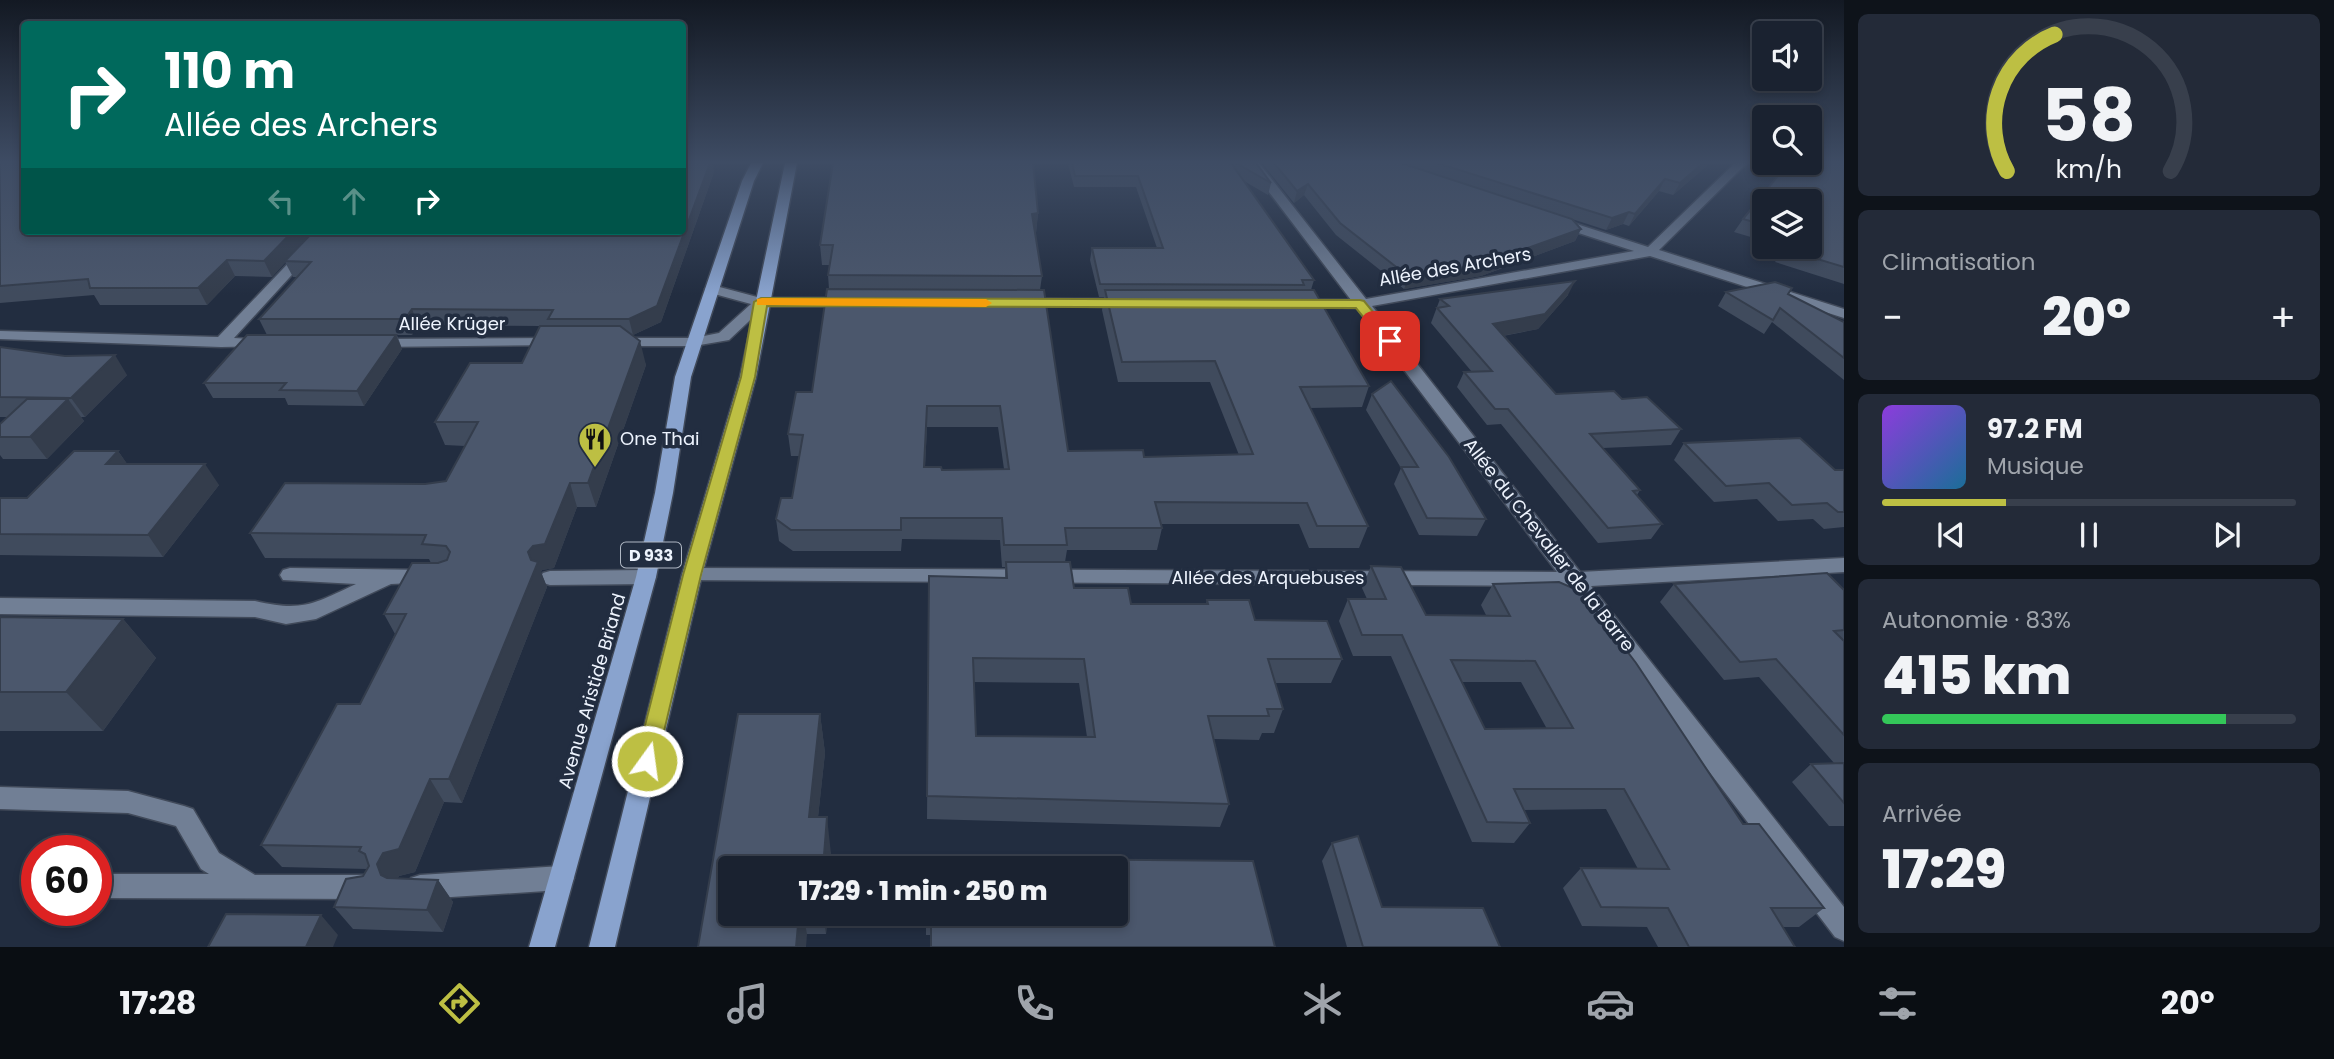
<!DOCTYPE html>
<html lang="fr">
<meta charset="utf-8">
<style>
body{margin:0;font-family:Poppins,sans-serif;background:#232a38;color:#f1f3f6;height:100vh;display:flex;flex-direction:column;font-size:26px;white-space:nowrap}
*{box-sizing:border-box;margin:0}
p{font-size:23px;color:#9fa4ab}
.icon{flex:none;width:38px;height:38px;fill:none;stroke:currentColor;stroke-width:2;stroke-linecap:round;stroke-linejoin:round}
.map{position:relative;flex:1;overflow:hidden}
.side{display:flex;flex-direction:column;gap:14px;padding:14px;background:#0e131a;width:490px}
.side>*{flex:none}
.top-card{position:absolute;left:21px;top:21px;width:665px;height:214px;border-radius:7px;box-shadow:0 4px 10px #0003,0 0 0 2px #383f4c;background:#00695c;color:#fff;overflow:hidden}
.fabs{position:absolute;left:1752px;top:21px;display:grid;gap:14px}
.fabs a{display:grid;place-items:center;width:70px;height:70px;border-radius:7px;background:#1a2230;box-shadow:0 4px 10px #0003,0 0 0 2px #383f4c;font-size:35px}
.speed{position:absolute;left:21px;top:835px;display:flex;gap:14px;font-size:35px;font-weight:700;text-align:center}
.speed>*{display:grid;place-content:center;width:91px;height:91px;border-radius:50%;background:#1a2230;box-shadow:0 4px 10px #0003,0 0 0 2px #383f4c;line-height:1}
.speed .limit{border:10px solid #d22;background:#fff;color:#111}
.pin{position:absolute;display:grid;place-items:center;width:60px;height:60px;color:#fff;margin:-30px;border-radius:14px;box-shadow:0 4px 10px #0006}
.me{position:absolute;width:77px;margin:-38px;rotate:14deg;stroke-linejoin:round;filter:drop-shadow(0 0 5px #0008)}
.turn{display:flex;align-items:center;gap:24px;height:147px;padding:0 28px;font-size:32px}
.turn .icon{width:91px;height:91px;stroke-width:2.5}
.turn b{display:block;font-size:49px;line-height:60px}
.lanes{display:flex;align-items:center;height:66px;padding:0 28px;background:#0003;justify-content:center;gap:35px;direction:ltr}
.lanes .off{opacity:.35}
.big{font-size:52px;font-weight:800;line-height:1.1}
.side .tile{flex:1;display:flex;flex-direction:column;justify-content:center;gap:10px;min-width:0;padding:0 24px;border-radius:10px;background:#232a38}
.side .dial{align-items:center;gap:0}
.dial svg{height:182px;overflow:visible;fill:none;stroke:#383f4c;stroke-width:7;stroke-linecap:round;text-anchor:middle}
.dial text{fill:#f1f3f6;stroke:none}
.song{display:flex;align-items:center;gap:21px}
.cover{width:84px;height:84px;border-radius:10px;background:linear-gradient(135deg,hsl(270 70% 55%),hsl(200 70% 35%))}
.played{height:7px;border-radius:4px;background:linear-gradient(90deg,#bdbf43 30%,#383f4c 30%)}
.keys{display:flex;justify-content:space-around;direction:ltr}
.heat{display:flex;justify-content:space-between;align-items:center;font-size:38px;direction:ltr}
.charge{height:10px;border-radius:5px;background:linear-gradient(90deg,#34c759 83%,#383f4c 0)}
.trip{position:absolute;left:718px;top:856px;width:410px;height:70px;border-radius:7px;background:#1a2230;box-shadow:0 4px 10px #0003,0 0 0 2px #383f4c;font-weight:800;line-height:70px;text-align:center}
.menu{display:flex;height:112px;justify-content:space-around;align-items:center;background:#0a0e13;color:#9fa4ab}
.menu .icon{width:49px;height:49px}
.menu .selected{color:#bdbf43}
.menu b{font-size:32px;color:#f1f3f6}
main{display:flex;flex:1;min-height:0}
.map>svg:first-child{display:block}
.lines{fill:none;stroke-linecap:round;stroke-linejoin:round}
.minor-casing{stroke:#414a5a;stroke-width:3}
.major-casing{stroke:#414a5a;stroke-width:3}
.minor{fill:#717f95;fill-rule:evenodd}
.major{fill:#89a3ce;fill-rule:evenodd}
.wall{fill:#404b5d;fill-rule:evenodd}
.shaded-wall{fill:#343d4c}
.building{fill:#4b576c;stroke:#343d4c;stroke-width:2;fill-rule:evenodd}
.route{fill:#bdbf43;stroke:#7b7c2c;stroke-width:2}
.slow{fill:#f59e0b}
.labels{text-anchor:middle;stroke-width:7;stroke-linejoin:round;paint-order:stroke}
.shield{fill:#222d40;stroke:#b0b8c4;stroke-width:2}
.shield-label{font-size:16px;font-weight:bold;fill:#edf3fd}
.street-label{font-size:18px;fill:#edf3fd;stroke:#222d40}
.poi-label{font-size:18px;fill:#edf3fd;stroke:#222d40;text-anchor:start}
</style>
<main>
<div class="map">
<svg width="1844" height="947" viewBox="0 0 1844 947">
<rect width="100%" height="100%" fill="#222d40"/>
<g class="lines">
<defs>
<g id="minor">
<path d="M1247 163H1259L1366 299 1634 251 1557 226 1555 223 1561 219 1648 247 1735 163H1747L1659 250 1844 309V318L1650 256 1372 306 1580 572 1844 558V572L1591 586 1844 907V941L1835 937 1568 586 685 580 682 575 685 570 692 568 1557 572 1357 308 1294 307V301L1299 300H1351Z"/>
<path d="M319 231H332L234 338 269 340 271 343 269 346 221 347 0 339V331L218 337Z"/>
<path d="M712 285 761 298H848L855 302 848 306H765L729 340 694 346H617L610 342 617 338H694L719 333 751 304 707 292 705 289Z"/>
<path d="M1023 299H1124L1131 303 1124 307 1018 306V300Z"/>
<path d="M554 338 559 339 561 342 559 345 376 347 369 343 376 339Z"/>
<path d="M290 568 428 570 435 572 438 577 435 582 391 584 316 619 286 624 255 617 0 614V598L255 601C303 612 313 604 356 584L283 580 280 575 283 570Z"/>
<path d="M646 570 653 572 656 577 653 582 646 584 550 585 543 583 540 578 543 573 550 571Z"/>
<path d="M0 787 128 791 184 806 193 809 219 853 255 875H365L374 878 378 887 374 896 365 899 96 898V874H209L201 869 176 826 128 813 0 809Z"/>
<path d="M561 866 570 869 574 878 570 887 561 890 420 899 411 896 407 887 411 878 420 875Z"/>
</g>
<g id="major">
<path d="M751 163H763L754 181 691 377 673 493 656 577 555 947H529L636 577 655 493 675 377 742 181Z"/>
<path d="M785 163H797L756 377 702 575 615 947H589L682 575 740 377Z"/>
</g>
</defs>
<!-- minor casing -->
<use href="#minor" class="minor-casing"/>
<!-- major casing -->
<use href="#major" class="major-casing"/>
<!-- minor -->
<use href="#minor" class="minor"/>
<!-- major -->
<use href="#major" class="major"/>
</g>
<!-- wall -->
<g class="wall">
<path d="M0 163 24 231H682L714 172 661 322 633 335 646 365 596 507H577L554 568 542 570 541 572 547 587 462 803 444 802 415 872 399 876 397 879 438 880 453 902 443 932 353 929 334 907 363 876 367 869 282 867 261 845 360 704 395 634 384 614 431 563 429 559 265 558 250 533 425 484 446 481 465 446 445 445 435 422 522 363 540 326 418 325 412 335H397L402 349 364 406 288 405 285 398H213L204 383 267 335 259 319 297 277H293L285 262 272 277 235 276 207 305H100L94 295 0 303Z"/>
<path d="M1068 163H1256L1271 183 1268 195 1244 181 1314 280 1311 290 1369 386 1362 407 1310 408 1368 526 1359 548H1309L1299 524H1161L1162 528 1157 550H1067L1065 562 1074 588 1131 604H1206L1207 600 1342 659 1331 683H1275L1283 709 1274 733H1262L1259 740 1214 739 1229 804 1220 827 927 819 929 576 1005 578V567H1002L1000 540 902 539 901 551H793L779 541 776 519 792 498 799 456H791L788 434 812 392 829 289 828 275 830 265H822L820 245 1038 213 1036 233H1035L1042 276 1040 290 1068 451 1144 457 1239 455 1210 382H1118L1102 310 1104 297H1099L1090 260 1092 248H1157L1136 187H1074ZM927 427H998L1004 469 942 470 925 467ZM973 682 1079 683 1087 737 976 736Z"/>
<path d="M1262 163H1710L1673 195 1659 191 1629 226 1623 224 1606 230 1572 219 1581 229 1575 241 1481 276 1404 289 1336 235 1304 195 1294 203Z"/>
<path d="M1844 163V284L1775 262 1785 248 1782 247H1810L1764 201V241L1734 232 1743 219 1787 173Z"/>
<path d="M1726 292 1788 294 1844 322V380L1772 322 1764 334 1718 306Z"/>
<path d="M1568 295 1538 329 1503 336 1556 394 1622 399 1681 429 1671 445 1603 448 1640 490 1637 495 1662 524 1651 539 1598 543 1501 424 1487 425 1457 387 1464 372H1472L1431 323 1440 299Z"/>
<path d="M0 347 127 375 85 417H81L84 421 47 459H3L0 455V424L8 417H0Z"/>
<path d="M1372 394 1486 519 1477 536 1419 535 1394 484 1401 468 1366 410Z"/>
<path d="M1684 443 1835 470H1844V527L1824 529 1813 519 1778 521 1757 499 1714 502 1674 460Z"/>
<path d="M118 451 127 464 219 485 163 557 0 555V498H27Z"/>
<path d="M1371 566 1426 615H1486L1481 605 1493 584 1743 824 1824 908 1799 927H1783L1795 947H1658L1647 927 1582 926 1563 888 1581 868 1638 869 1606 809 1524 810 1530 823 1514 843 1472 842 1391 656H1353L1339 621 1348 599H1367L1362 588ZM1462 682H1521L1547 729H1485Z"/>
<path d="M1674 584 1844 590V826H1829L1792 782 1811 764 1834 763 1759 677 1724 680 1660 602Z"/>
<path d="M0 617 123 619 156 658 103 731H0Z"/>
<path d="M820 714 825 753 818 817 831 854 730 914H828L826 934H807L698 947Z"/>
<path d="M1332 843 1382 907 1500 947H1347L1322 861Z"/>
<path d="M926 914H1115L1275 947H930V935H926Z"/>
</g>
<!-- shaded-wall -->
<g class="shaded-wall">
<path d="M710 163H713L714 172 661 322 633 335 629 319Z"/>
<path d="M1703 163H1710L1673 195 1680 183Z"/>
<path d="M1665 179 1659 191 1629 226 1635 214Z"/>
<path d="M1308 184 1304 195 1294 203 1297 191Z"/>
<path d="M1629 212 1623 224 1606 230 1612 218Z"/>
<path d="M1038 213 1036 233 1031 234 1032 214Z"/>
<path d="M1581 229 1575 241 1481 276 1404 289 1409 277Z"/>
<path d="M293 231H315L272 277 264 261Z"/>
<path d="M227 260 235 276 207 305 198 288Z"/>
<path d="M1575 281 1568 295 1538 329 1486 339 1493 324Z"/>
<path d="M412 309 418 325 412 335 405 319Z"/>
<path d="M396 335 402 349 364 406 357 391Z"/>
<path d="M640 341 646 365 596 507 588 483Z"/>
<path d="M115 355 127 375 85 417 71 398Z"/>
<path d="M68 399 84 421 47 459 30 437Z"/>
<path d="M118 451 133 472 106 464Z"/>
<path d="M205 464 219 485 163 557 148 535Z"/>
<path d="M570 483 577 507 554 568 542 570 541 572 547 587 462 803 449 779 528 552Z"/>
<path d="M123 619 156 658 103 731 66 692Z"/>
<path d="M820 714 825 753 814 854 809 817Z"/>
<path d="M430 779 444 802 415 872 399 876 394 886 381 875 377 864Z"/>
<path d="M827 817 831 854 830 868H823Z"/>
<path d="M438 880 453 902 443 932 427 910Z"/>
<path d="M799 914H803L807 934 806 947H796Z"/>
<path d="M823 914H828L826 934Z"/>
<path d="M321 915 338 935 333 947H306Z"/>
</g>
<!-- building -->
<g class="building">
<path d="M0 163H24V231H293L264 261 227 260 198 288H90L88 279 0 286Z"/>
<path d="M682 163H710L657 306 629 319H548L553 310 412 309 405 319H259L311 262 285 261 314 231H682Z"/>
<path d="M833 163H1033L1038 213 1032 214 1042 276 828 275 833 245H820Z"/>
<path d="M1072 163H1231L1314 280H1302L1304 285 1100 284 1092 248H1163L1138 176H1075Z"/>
<path d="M1236 163H1256L1271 183Z"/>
<path d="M1274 163H1401L1572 219 1581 229 1486 263 1409 277 1340 223 1308 184 1297 191Z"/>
<path d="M1437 163H1703L1680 183 1665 179 1635 214 1629 212 1612 218Z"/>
<path d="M1796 163H1844V267L1784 249 1786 247H1810V201H1764V225L1743 219 1782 171 1787 173Z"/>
<path d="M1575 281 1545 314 1493 324 1556 394 1614 391 1622 399 1647 397 1681 429 1590 434 1640 490 1633 491 1662 524 1608 528 1508 409H1495L1464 372 1492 371 1437 308 1449 306 1440 299Z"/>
<path d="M1775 282 1792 288 1788 294 1844 322V358L1780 308 1773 320 1726 292Z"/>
<path d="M827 289 1044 290 1068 451 1143 450 1144 457 1253 454 1215 361 1122 362 1105 290H1314L1369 386 1300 387 1368 526H1317L1307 503 1155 502 1162 528H1065L1067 545H1004L1002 518H901V530H791L776 519 781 498H792L803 435 788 434 796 392H812ZM927 406H1000L1009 469 942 470 941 467H924Z"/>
<path d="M540 326H620L640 341 588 483H570L545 544 533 546 528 552 531 560 538 562 449 779H430L399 849 383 853 377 864 381 875 387 878 438 880 427 910 334 907 346 879 363 876 369 866 365 854 359 851 361 847 261 845 337 704H360L406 614H384L412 563H438L447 560 450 552 446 546 422 544 426 535 250 533 285 483 425 484 446 481 478 422H435L470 363H522Z"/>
<path d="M247 335H396L357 391 280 390 286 383H204Z"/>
<path d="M0 347 65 356 115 355 71 398 0 397Z"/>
<path d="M1391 381 1449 457 1486 519 1427 518 1401 467H1418L1372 394Z"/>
<path d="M27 399H68L30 437H0V424Z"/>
<path d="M1800 438 1835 470H1844V512H1838L1827 503 1792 505 1769 483 1726 486 1684 443Z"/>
<path d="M74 451H118L106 464H205L148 535 0 534V498H27Z"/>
<path d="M1006 562H1070L1074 588H1128L1131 604H1208L1207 600H1249L1255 620 1327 621 1342 659H1268L1283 709H1267L1269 716H1208L1229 804 927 796 929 576 1007 578ZM973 658 1084 659 1095 737 976 736Z"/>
<path d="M1371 566 1401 567 1426 615 1510 616 1493 584 1559 582 1582 592 1636 663 1743 824H1759L1824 908H1771L1795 947H1689L1668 908 1601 907 1581 868 1669 869 1624 789H1514L1530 823 1487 822 1402 635H1362L1348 599H1386ZM1451 660 1535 661 1573 728 1485 729Z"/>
<path d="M1827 573 1844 590V630L1834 631 1844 641V735L1776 659 1740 662 1674 584Z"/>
<path d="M0 617 123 619 66 692H0Z"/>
<path d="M738 714H820L809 817H827L823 868H730V914H799L796 947H698Z"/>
<path d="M1844 763V803L1811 764Z"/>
<path d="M1358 836 1382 907 1483 908 1500 947H1363L1332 843Z"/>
<path d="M926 858 1253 861 1275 947H931V914H1115V868H926Z"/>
<path d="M226 914 321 915 306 947H208Z"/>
</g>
<!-- sky -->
<linearGradient id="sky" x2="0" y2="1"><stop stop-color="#131923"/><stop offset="0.55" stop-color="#3e4c64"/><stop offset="1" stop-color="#3e4c64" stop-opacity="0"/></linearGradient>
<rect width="1844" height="295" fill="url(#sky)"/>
<!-- route -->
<path class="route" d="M761 298 1360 300 1364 301 1397 341 1385 344 1356 308 767 306 755 377 701 575 657 761 654 767 647 770 640 767 636 761 683 575 741 377 754 302Z"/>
<!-- slow -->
<path class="slow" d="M762 298 986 299 992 303 986 307 757 305V299Z"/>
<!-- icons -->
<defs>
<symbol id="restaurant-pin" viewBox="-11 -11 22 30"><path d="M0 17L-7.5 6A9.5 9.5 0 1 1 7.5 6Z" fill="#bdbf43" stroke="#222d40"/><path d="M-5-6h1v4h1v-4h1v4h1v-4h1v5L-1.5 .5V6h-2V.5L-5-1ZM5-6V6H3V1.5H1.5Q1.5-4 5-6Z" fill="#111"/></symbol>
</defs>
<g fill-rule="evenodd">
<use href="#restaurant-pin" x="576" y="420" width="38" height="52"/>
</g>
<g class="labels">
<!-- shield labels -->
<rect class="shield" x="621" y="542.5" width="60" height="25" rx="5"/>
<g class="shield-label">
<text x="651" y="561">D 933</text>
</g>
<!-- street labels -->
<g class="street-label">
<text transform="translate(1455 267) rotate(-10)" y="6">Allée des Archers</text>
<text x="452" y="330">Allée Krüger</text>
<text transform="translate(1549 545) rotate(52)" y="6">Allée du Chevalier de la Barre</text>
<text x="1268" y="584">Allée des Arquebuses</text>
<text transform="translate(592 691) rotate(-74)" y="6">Avenue Aristide Briand</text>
</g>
<!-- poi labels -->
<g class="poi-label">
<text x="620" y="445">One Thai</text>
</g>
</g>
</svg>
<div class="fabs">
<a><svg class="icon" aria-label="sound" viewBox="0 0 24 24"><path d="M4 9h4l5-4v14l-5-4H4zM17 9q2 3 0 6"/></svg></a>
<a><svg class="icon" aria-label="search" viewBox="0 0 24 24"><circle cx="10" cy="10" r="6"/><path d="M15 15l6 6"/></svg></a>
<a><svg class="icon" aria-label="layers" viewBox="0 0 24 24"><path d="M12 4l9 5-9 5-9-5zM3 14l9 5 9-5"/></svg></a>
</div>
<div class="speed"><div class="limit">60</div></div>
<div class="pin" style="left:1390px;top:341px;background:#d93025"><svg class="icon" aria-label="arrive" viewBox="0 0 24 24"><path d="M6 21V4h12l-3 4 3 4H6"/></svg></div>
<svg class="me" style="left:647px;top:761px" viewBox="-20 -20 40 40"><circle r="17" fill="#bdbf43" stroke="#fff" stroke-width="3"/><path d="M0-11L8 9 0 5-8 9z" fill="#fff"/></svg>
<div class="trip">17:29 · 1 min · 250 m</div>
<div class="top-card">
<div class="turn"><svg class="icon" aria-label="right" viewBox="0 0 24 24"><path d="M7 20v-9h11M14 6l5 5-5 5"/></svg><div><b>110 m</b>Allée des Archers</div></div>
<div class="lanes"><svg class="icon off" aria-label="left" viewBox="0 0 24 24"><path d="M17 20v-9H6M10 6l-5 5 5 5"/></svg><svg class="icon off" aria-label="ahead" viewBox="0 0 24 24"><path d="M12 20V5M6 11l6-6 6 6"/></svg><svg class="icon" aria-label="right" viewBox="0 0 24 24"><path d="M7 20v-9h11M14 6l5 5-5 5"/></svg></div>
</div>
</div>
<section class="side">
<div class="tile dial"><svg viewBox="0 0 100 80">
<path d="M14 69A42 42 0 1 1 86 69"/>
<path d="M14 69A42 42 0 0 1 35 9" stroke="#bdbf43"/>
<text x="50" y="56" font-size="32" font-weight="700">58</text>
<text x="50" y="72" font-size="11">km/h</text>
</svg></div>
<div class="tile"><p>Climatisation</p>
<div class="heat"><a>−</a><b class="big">20°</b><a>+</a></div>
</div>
<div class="tile">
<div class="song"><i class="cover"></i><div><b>97.2 FM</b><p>Musique</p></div></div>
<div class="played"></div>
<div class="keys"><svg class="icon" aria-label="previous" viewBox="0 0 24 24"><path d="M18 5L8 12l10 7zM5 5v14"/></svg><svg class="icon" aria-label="pause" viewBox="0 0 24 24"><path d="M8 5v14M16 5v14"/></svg><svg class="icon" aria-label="next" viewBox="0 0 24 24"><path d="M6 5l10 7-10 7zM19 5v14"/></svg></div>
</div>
<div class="tile"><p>Autonomie · 83%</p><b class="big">415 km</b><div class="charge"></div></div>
<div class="tile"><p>Arrivée</p><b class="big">17:29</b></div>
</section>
</main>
<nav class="menu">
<b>17:28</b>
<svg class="icon selected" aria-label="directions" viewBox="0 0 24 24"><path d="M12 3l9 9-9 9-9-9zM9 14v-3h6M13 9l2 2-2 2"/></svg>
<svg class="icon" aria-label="music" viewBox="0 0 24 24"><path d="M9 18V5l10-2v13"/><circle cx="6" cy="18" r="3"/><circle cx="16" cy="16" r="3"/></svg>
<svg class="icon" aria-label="phone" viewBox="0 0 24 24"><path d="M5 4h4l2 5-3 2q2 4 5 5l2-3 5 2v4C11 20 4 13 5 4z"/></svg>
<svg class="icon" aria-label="climate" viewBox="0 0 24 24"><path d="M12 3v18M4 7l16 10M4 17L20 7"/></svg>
<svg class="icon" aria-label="car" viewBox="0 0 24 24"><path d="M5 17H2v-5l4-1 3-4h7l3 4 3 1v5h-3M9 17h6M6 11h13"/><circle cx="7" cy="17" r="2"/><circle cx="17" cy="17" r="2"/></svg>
<svg class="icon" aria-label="filters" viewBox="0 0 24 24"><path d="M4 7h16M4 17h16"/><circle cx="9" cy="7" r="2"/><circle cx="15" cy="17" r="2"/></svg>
<b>20°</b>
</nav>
